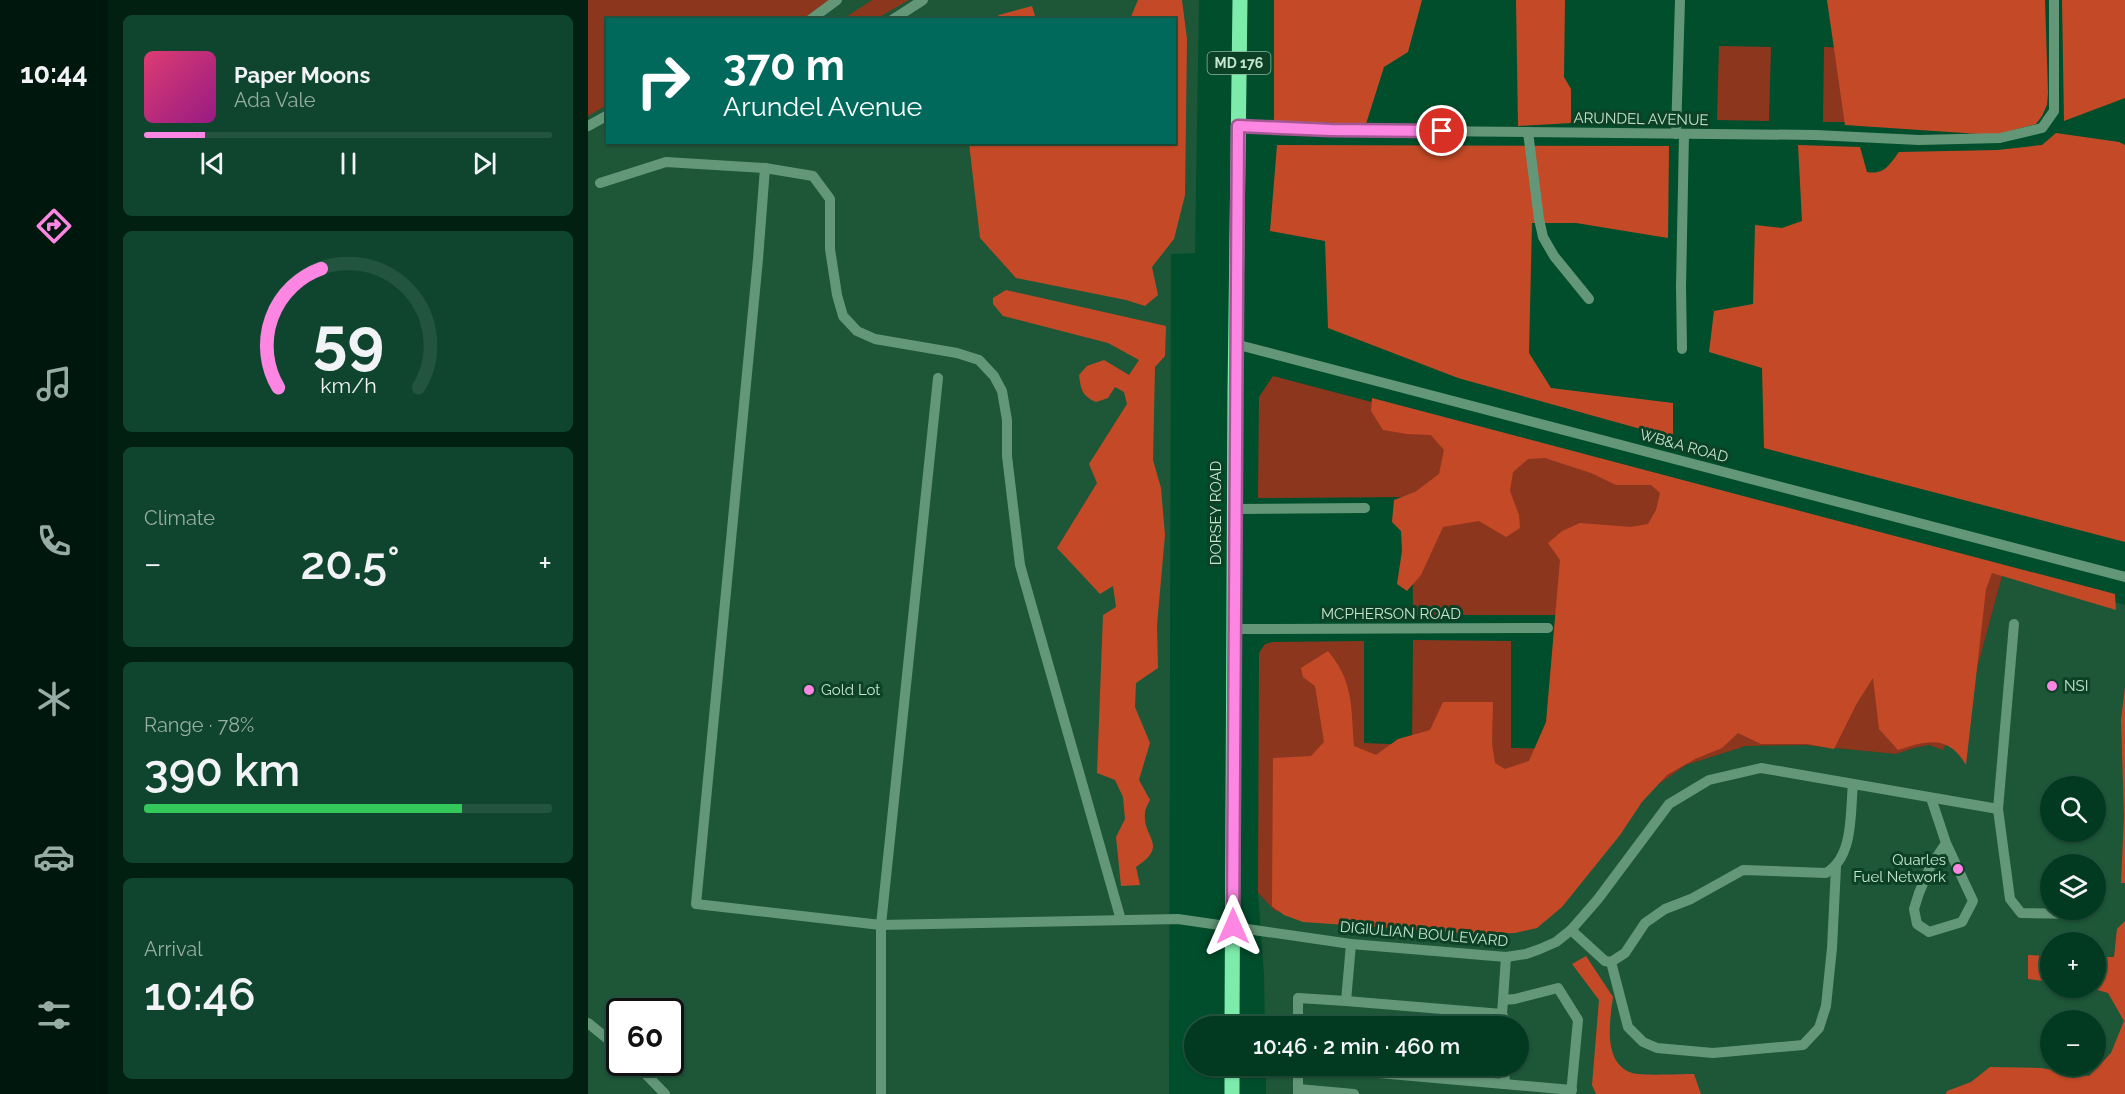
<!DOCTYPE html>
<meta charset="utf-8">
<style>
body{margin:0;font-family:Raleway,sans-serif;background:#0f452e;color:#f1f3f6;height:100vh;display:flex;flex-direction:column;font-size:22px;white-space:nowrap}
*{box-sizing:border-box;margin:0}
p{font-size:20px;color:#96ada5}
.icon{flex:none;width:33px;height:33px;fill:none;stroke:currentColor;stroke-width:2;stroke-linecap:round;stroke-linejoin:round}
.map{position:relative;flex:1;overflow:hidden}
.side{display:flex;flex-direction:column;gap:15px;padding:15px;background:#012012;width:480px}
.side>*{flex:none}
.hud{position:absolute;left:18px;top:18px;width:570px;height:126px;border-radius:0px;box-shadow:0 2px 4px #0004,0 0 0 2px #23543f;background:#00695c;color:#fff;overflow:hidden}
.controls{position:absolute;left:1452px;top:776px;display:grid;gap:12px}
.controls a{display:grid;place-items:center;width:66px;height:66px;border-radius:50%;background:#013a21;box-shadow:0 2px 4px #0004,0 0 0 2px #23543f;font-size:30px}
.speed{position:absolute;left:18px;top:998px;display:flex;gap:12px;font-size:30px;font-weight:700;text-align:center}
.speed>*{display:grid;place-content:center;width:78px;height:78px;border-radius:50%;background:#013a21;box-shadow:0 2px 4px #0004,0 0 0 2px #23543f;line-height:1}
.speed .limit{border:3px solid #111;border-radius:9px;background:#fff;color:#111}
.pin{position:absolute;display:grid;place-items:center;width:51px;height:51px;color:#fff;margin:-26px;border:3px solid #fff;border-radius:50%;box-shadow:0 2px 6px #0007}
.me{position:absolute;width:66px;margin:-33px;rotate:0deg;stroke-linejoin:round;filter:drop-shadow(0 0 4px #0008)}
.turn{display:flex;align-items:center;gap:21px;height:126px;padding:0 18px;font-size:27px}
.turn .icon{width:78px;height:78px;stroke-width:2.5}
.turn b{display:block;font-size:42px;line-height:51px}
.big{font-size:45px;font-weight:600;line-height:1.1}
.side .card{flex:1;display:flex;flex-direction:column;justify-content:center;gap:9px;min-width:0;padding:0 21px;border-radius:9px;background:#0f452e}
.side .dial{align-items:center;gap:0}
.dial svg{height:156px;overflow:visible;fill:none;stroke:#23543f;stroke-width:7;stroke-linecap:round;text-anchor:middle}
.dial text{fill:#f1f3f6;stroke:none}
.song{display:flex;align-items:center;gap:18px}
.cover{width:72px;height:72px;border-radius:9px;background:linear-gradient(135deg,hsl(340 70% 55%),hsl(310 70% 35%))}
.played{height:6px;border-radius:3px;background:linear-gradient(90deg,#fd86e2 15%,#23543f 15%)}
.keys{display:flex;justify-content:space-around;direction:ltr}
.heat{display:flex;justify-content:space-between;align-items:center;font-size:33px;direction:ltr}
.charge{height:9px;border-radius:4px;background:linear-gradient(90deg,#34c759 78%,#23543f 0)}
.trip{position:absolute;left:596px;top:1016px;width:345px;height:60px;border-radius:30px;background:#013a21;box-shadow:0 2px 4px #0004,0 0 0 2px #23543f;font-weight:600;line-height:60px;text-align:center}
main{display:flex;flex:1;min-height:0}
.dock{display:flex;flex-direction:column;width:108px;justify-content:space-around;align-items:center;background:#00170d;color:#96ada5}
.dock .icon{width:42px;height:42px}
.dock .current{color:#fd86e2}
.dock b{font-size:27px;color:#f1f3f6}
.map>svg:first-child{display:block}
.built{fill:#1d5738;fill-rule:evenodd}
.green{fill:#8d361e}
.forest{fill:#c44a27}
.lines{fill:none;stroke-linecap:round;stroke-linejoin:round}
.minor{stroke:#649777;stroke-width:10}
.major{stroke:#7decab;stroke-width:15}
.route-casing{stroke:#a45793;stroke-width:15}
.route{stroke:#fd86e2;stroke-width:10}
.poi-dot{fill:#fd86e2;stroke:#0c4126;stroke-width:2}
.labels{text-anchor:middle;stroke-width:6;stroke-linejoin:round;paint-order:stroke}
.shield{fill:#0c4126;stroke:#8eb49c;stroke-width:1.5}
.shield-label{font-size:14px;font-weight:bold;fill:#c5e5cf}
.street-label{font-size:15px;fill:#c5e5cf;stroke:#0c4126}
.poi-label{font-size:15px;fill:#c5e5cf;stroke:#0c4126;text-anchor:start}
</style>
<main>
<nav class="dock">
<b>10:44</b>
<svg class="icon current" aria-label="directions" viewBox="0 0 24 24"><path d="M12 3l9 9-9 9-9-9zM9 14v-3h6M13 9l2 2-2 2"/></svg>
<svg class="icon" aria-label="music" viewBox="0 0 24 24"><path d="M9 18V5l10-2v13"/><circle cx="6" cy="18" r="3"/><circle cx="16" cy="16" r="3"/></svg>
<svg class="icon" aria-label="phone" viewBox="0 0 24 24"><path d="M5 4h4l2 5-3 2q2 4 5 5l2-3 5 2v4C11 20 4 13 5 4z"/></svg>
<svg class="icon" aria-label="climate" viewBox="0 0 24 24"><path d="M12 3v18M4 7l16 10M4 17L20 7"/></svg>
<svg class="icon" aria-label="car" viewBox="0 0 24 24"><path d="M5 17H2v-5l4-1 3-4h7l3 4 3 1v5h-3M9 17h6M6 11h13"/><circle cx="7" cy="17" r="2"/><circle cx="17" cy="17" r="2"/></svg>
<svg class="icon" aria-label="filters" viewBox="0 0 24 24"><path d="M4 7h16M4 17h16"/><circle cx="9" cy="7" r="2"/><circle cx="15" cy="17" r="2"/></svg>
</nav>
<section class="side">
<div class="card">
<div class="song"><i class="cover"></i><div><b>Paper Moons</b><p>Ada Vale</p></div></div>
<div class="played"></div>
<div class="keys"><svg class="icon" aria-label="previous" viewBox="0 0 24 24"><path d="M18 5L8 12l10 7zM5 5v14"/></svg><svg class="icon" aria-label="pause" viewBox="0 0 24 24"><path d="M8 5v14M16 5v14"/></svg><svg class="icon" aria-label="next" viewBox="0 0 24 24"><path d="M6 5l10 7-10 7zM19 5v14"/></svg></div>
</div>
<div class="card dial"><svg viewBox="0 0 100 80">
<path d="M14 69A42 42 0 1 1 86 69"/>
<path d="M14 69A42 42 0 0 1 36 8" stroke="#fd86e2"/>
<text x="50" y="56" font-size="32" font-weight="700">59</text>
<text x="50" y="72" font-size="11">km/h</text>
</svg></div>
<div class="card"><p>Climate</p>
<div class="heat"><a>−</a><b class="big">20.5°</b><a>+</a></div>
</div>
<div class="card"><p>Range · 78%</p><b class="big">390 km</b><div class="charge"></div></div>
<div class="card"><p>Arrival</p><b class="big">10:46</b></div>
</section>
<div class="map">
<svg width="1537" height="1094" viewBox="0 0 1537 1094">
<rect width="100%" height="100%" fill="#014e2c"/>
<!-- built -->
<g class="built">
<path d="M0 0H611L607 253 583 254 581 1094H0ZM20 20H586V142H20ZM32 1011H82V1062H32Z"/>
<path d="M1416 569 1537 605V1094H678V1065H930V1026H677L676 975 670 893 687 911 1061 791 1098 765 1158 746 1216 745 1308 754 1326 748 1341 745 1383 691ZM1462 786H1508V831H1462ZM1462 864H1508V909H1462ZM1462 942H1508V987H1462ZM1462 1020H1508V1065H1462Z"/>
</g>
<!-- green -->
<g class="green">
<path d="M0 0H243L217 19 20 20 19 105 0 116Z"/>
<path d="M284 0H321L288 19H255Z"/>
<path d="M1131 46 1183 47 1181 121 1129 120Z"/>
<path d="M1236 47 1262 48 1261 122H1235Z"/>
<path d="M685 376 1416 569 1383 691 1355 750 1341 745 1326 748 1308 754 1216 745 1158 746 1098 765 1061 791 902 929 687 911 670 893 671 653 677 644 685 642 776 641V743L824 745 825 640 923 641V748L971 749V615H825L824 497 670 498 671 397Z"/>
</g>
<!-- forest -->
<g class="forest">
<path d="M550 0H594L599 39 597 195 586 239 564 267 570 295 557 306 538 300 428 278 392 238 381 143 586 142V20L542 19Z"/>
<path d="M686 0H834L820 52 796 67 778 124 686 121Z"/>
<path d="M928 0H977L976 77 983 89V123L930 126Z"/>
<path d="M1239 0H1457L1460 93 1459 105 1454 116 1448 124 1406 135 1257 125Z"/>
<path d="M1474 0H1537V98L1476 121Z"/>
<path d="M444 6 448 19H406L411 15Z"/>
<path d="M1468 133 1531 142 1537 145V542L1176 448 1174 368 1121 352 1126 311 1165 304 1167 225 1194 228 1214 221 1210 145 1272 147 1279 172C1297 175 1301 165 1311 152L1409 150 1454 145Z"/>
<path d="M689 145 1081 146 1080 238 988 223H944L941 353 963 388 1085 403V438L870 378 740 328 737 241 682 231Z"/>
<path d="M418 290 578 326 577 356 567 367 565 460 573 488 577 535 569 625 570 668 548 683 547 707 562 743 551 780 562 800C560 804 557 809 557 813 554 838 582 845 548 867L552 885 533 886 528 837 537 819 535 797 527 780 509 773 515 615 528 607 525 586 512 594 469 548 509 483 501 464 539 404 536 392 527 387 520 398 508 402C494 396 493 390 491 375L499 366 516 360 541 375 551 360 520 343 415 316 405 304V298Z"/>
<path d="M784 398 1527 594 1528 610 1404 573 1398 589 1378 765C1360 734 1338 741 1310 750L1291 729 1285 678 1269 703 1246 749 1219 744H1173L1150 733 1134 748 1107 759 1079 775 1054 802 1032 835 974 907 949 928 927 933 888 934 715 922 696 915 684 906 685 758 723 756 736 742 727 686 715 677 713 668 740 651C766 682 763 708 766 746L788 755 810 739 842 730 855 702H905L904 744 907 763 917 769 941 761 958 722 972 560 960 543 974 531 992 523 1043 527 1060 524 1068 510 1072 493 1063 485H1028L1003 473 957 458 940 459 925 472 922 491 931 515 932 528 918 537 891 521 855 527 833 575 819 591 809 584 814 551 813 531 804 522 806 500 827 492 851 474 856 450 843 435 819 434 795 430 783 411Z"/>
<path d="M1537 687V883H1533L1536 816 1533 720Z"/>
<path d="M1537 921V1094H1358L1359 1091 1383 1082 1402 1067 1453 1068 1501 1076 1523 1053 1536 1021 1520 993 1499 987H1508V957H1526L1529 929Z"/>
<path d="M1440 955 1462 956V982L1440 979Z"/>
<path d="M998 956 1025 997C1022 1020 1014 1063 1044 1073 1054 1076 1093 1074 1106 1074L1113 1094H1008L1004 1085 1011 1000 984 964Z"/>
</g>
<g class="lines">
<!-- minor -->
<g class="minor">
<path d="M222 20 249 0"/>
<path d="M304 20 335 0"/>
<path d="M0 126 20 115"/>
<path d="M650 126 743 130 1227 135 1331 140 1412 138 1454 128 1466 111V0"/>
<path d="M940 132 951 219 955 237 966 256 1001 299"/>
<path d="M1088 134 1092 0"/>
<path d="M177 168 170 259 108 904 293 925 590 919 763 944 918 957 938 954 952 949 968 942 983 930 1010 899 1081 804 1121 780 1173 768 1410 809 1426 624"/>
<path d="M12 183 78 162 177 168 225 176 242 199V249L249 295 255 316 269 331 287 339 369 353 391 360 406 376 414 391 419 420V456L432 565 533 920"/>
<path d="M647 344 1537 577"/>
<path d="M1094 349 1093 287 1096 134"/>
<path d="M646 509 777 508"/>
<path d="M646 629 960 628"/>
<path d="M1343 798 1358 843 1342 867 1331 893 1326 909 1329 924 1341 932 1374 922 1385 901 1358 843"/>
<path d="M1410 809 1422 899 1433 913 1497 914"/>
<path d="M983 930 1017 961 1023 962 1037 953 1057 923 1077 909 1103 899 1155 870 1238 873C1266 857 1262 813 1265 784"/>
<path d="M763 944 758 1001 914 1014 918 957"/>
<path d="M1023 962 1040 1027 1055 1042 1069 1048 1125 1053 1215 1045 1231 1028 1238 1006 1244 948 1248 867"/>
<path d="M915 1000 927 999 970 988 990 1020 983 1094"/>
<path d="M914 1014 920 1026"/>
<path d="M0 1023 32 1049"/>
<path d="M710 1026V998L758 1001"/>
<path d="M46 1062 77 1094"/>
<path d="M918 1065 916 1084 984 1090"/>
<path d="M710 1066 916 1084"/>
<path d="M710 1089 766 1094"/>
<path d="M293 1094V925L350 378"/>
<path d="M710 1094V1065"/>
</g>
<!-- major -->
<g class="major">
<path d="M644 1026 647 393 652 0"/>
<path d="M644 1094V1065"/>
</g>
</g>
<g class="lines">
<defs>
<path id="route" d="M645 926 650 126 743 130 854 131"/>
</defs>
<!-- route casing -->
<use href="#route" class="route-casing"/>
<!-- route -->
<use href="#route" class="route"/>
</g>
<!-- markers -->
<g class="poi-dot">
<circle cx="1464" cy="686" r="6"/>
<circle cx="221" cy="690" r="6"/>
<circle cx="1370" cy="869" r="6"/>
</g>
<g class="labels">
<!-- shield labels -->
<rect class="shield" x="619.5" y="52" width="63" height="22" rx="4.5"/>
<g class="shield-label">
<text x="651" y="68">MD 176</text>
</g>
<!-- street labels -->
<g class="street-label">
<text transform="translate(1053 119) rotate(1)" y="5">ARUNDEL AVENUE</text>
<text transform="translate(1096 446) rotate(15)" y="5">WB&amp;A ROAD</text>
<text transform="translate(628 513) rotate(-90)" y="5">DORSEY ROAD</text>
<text x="803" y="619">MCPHERSON ROAD</text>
<text transform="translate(836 934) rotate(5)" y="5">DIGIULIAN BOULEVARD</text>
</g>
<!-- poi labels -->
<g class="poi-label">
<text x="1476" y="691">NSI</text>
<text x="233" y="695">Gold Lot</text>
<text x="1358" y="865" text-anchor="end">Quarles<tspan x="1358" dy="17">Fuel Network</tspan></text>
</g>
</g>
</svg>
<div class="controls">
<a><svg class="icon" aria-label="search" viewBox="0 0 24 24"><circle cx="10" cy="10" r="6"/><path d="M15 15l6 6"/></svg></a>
<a><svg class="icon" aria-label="layers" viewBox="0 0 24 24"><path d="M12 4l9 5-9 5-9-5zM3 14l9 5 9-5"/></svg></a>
<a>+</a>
<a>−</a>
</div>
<div class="speed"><div class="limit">60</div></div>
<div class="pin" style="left:854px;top:131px;background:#d93025"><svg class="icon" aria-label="arrive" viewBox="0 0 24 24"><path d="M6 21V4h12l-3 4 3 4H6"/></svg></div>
<svg class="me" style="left:645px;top:926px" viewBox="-20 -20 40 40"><path d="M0-17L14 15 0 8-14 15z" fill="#fd86e2" stroke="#fff" stroke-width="4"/></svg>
<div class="trip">10:46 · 2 min · 460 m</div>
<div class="hud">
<div class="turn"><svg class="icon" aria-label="right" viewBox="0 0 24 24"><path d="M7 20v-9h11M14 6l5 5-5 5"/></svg><div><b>370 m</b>Arundel Avenue</div></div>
</div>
</div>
</main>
